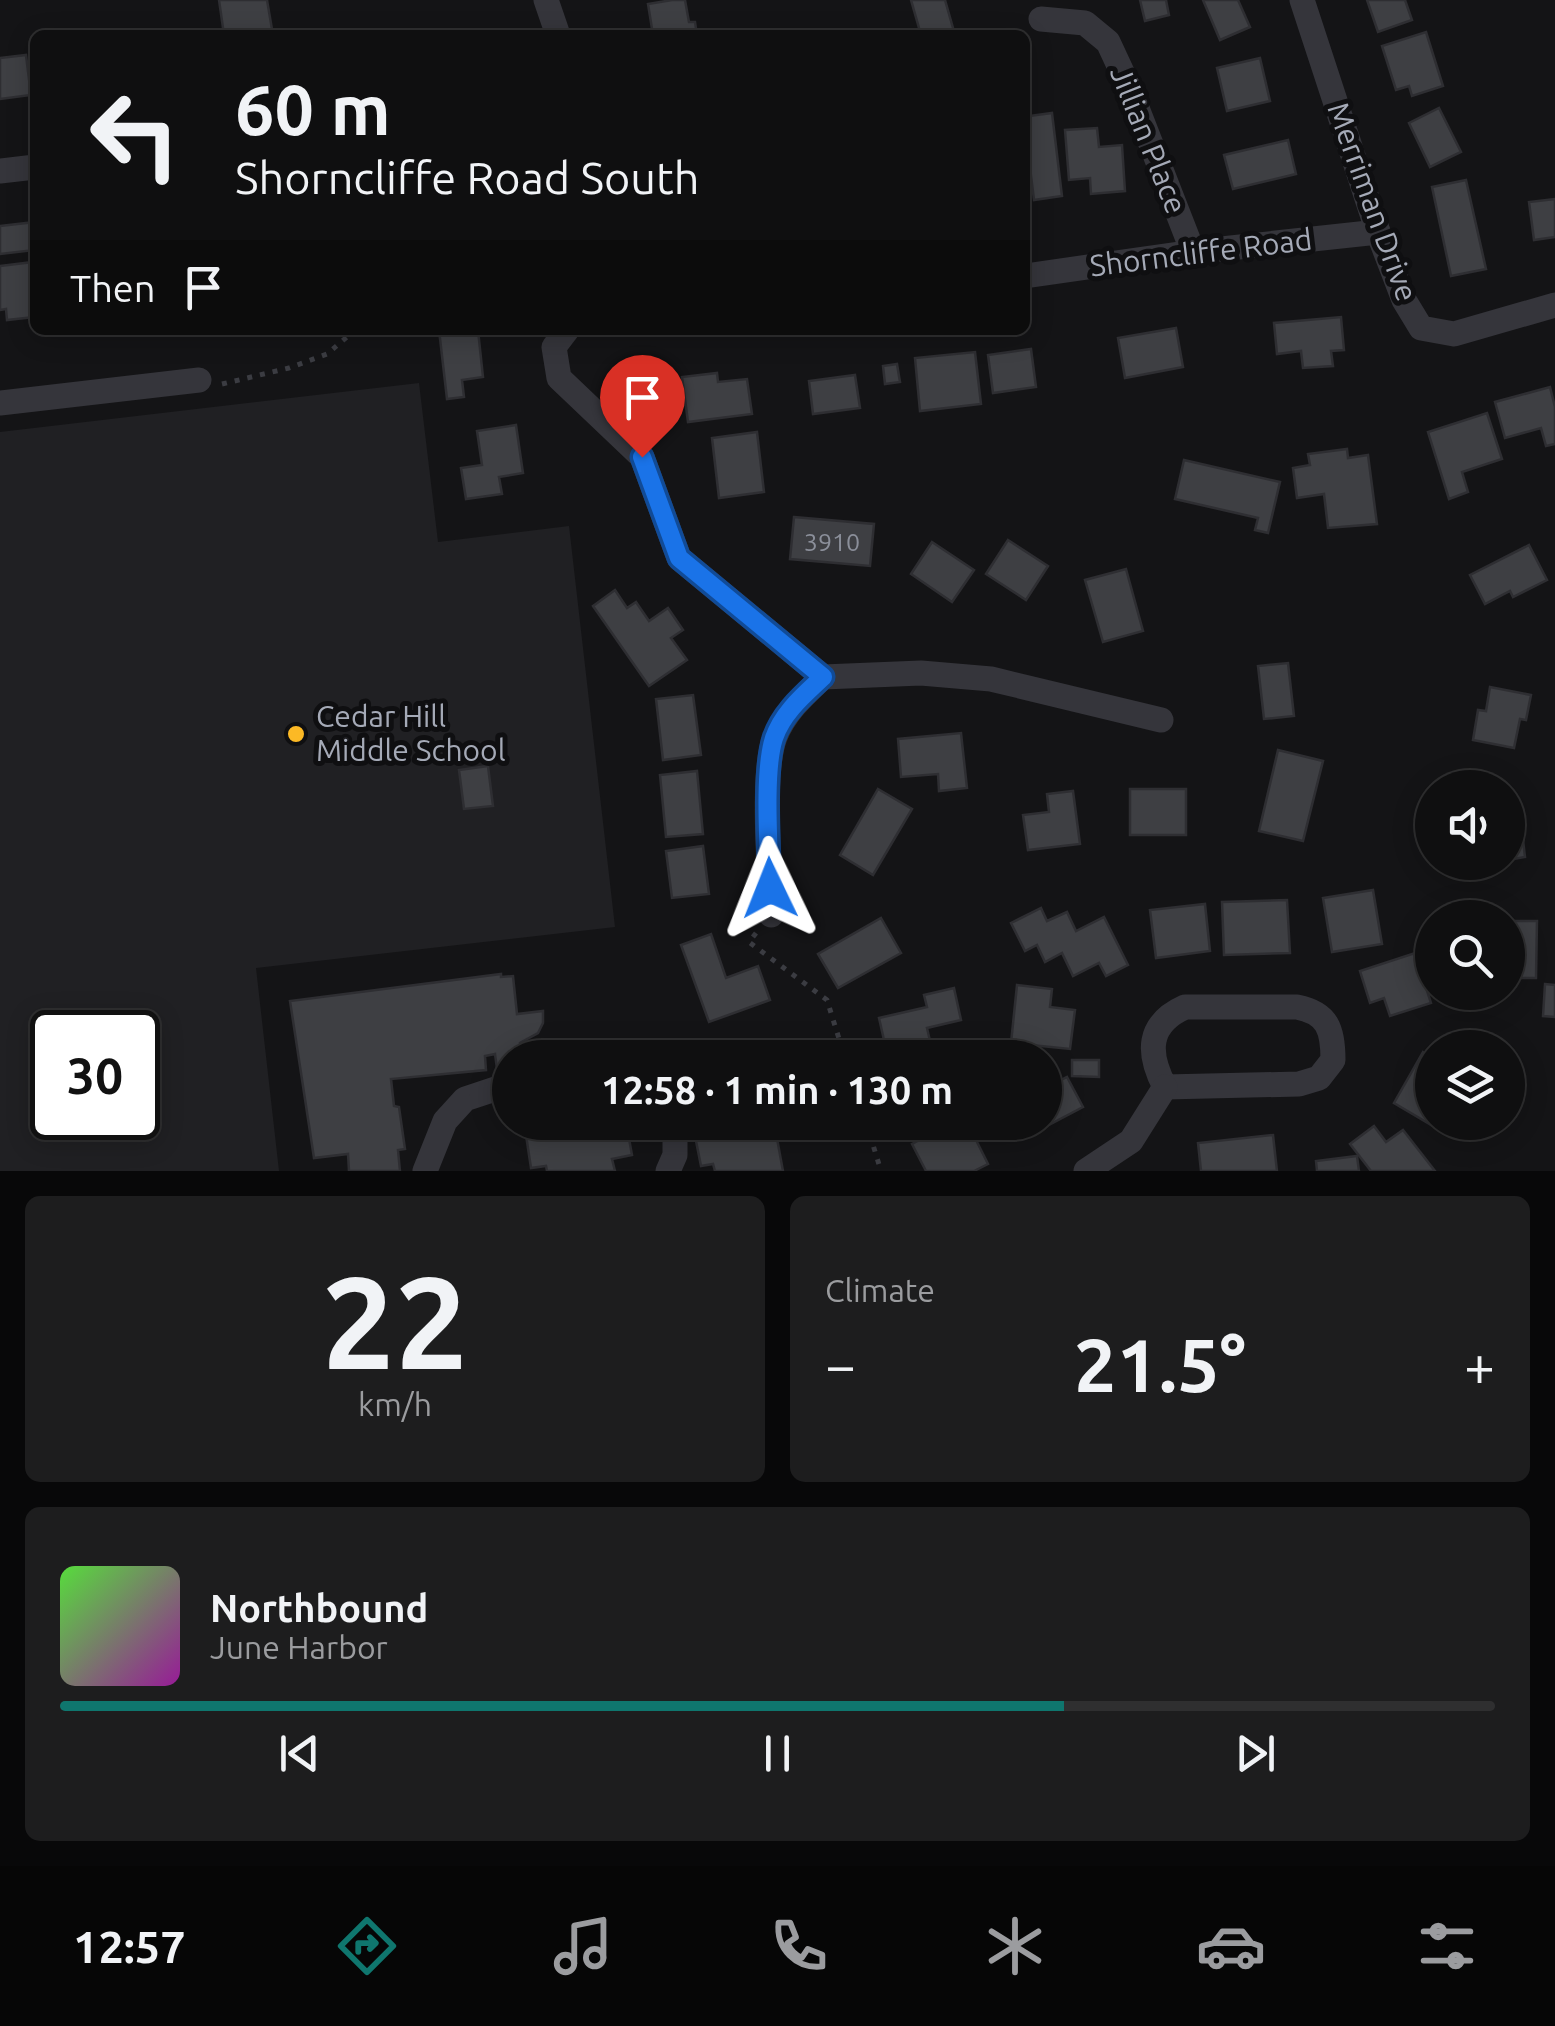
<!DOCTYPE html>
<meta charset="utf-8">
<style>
body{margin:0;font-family:Ubuntu,sans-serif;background:#1d1d1e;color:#f1f3f6;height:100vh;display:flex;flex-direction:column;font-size:38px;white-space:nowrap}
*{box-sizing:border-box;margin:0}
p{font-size:32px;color:#9b9c9f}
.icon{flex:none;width:55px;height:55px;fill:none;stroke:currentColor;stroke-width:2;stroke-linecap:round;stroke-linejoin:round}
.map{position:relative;height:1171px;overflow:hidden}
.details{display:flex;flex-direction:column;gap:25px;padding:25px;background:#080809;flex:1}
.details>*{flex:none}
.banner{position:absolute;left:30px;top:30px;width:1000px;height:305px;border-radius:15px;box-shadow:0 5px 25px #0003,0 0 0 2px #2f2f30;background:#0f0f10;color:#f1f3f6;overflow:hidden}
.tools{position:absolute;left:1415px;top:770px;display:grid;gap:20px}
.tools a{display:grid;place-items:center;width:110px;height:110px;border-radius:50%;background:#0f0f10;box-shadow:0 5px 25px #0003,0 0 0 2px #2f2f30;font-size:50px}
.speed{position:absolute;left:30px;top:1010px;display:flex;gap:20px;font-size:50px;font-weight:700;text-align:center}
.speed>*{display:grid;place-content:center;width:130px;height:130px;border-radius:50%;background:#0f0f10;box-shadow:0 5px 25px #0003,0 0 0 2px #2f2f30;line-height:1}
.speed .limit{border:5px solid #111;border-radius:15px;background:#fff;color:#111}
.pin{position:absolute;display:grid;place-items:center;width:85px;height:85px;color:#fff;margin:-102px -42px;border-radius:50% 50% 50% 0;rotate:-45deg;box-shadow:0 0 10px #0007}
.pin .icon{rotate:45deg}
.me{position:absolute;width:110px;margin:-55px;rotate:358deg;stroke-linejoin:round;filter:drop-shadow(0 0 8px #0008)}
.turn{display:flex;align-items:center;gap:35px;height:210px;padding:0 40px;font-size:45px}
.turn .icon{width:130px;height:130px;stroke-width:2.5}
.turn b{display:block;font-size:70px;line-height:85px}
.then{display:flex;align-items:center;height:95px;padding:0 40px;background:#0003;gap:20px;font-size:38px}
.big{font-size:75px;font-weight:700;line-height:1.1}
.details .widget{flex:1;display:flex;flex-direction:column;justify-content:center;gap:15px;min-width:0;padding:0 35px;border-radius:15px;background:#1d1d1e}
.details .dial{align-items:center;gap:0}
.dial b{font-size:130px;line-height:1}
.song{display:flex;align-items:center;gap:30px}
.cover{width:120px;height:120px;border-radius:15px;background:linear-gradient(135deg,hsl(110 70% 55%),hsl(300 70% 35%))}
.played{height:10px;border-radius:5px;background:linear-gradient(90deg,#0f766e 70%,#2f2f30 70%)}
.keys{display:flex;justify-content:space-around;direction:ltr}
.heat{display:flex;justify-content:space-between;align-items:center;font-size:55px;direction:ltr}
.details .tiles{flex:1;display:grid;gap:25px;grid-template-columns:1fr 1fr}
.widget:last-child{grid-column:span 2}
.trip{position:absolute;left:492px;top:1040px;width:570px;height:100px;border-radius:50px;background:#0f0f10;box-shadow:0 5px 25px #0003,0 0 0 2px #2f2f30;font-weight:700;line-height:100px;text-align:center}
.menu{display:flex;height:160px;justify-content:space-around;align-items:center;background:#060606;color:#9b9c9f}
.menu .icon{width:70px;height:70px}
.menu .on{color:#0f766e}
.menu b{font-size:45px;color:#f1f3f6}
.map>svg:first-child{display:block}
.built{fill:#202023;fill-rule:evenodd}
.building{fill:#3e3f43;stroke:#2e2e32;stroke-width:2.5}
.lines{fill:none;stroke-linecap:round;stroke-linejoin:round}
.path{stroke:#3b3c42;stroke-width:5;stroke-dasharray:5 8;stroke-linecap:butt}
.minor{stroke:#35353b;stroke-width:25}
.route-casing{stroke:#114b97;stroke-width:25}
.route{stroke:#1a73e8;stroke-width:18}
.poi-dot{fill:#fcb925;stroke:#0f0f11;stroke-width:4}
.labels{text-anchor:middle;stroke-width:10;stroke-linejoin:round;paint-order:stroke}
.number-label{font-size:25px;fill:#8b8f9a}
.street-label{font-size:30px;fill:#a5aab7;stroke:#0f0f11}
.poi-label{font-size:30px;fill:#a5aab7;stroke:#0f0f11;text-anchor:start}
</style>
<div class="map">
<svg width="1555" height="1171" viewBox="0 0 1555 1171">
<rect width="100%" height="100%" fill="#141416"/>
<!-- built -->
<path class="built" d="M419 383 438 542 569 526 615 927 256 968 279 1171H0V432ZM52 1032H138V1118H52Z"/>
<!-- building -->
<g class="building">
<path d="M219 0H267L273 35H224Z"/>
<path d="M672 0H685L689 22H695L697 35H653L648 4Z"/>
<path d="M911 0H945L955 35H921Z"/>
<path d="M1140 0H1166L1169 15 1145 21Z"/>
<path d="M1203 0H1238L1250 27 1220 40Z"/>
<path d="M1367 0H1405L1412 20 1378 32Z"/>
<path d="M1426 32 1443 86 1412 96 1409 86 1396 90 1382 46Z"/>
<path d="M26 55 31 95 0 99V58Z"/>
<path d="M1260 58 1270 101 1227 111 1217 68Z"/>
<path d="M1439 108 1461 152 1430 167 1409 123Z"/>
<path d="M1052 113 1062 196 1034 200 1031 176 1025 177V126L1030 125 1029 116Z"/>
<path d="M1097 128 1099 147 1122 145 1125 191 1091 194 1090 178 1069 180 1065 130Z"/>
<path d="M1288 140 1296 174 1233 189 1224 155Z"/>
<path d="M1466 180 1486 269 1451 276 1432 187Z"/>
<path d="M1555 199V237L1534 240 1529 202Z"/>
<path d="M35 222V250L0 254V226Z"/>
<path d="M33 262 35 317 7 320 6 309 0 310V266Z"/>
<path d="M1341 317 1344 350 1331 351 1333 366 1303 368 1301 351 1277 354 1274 323Z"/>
<path d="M1176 328 1183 367 1125 378 1118 338Z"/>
<path d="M439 330H478L483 377 462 380 464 397 447 399Z"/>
<path d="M1031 349 1036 387 993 393 988 355Z"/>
<path d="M975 352 981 404 920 411 915 358Z"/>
<path d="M897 364 900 382 885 384 883 366Z"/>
<path d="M717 373 718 382 747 379 752 414 688 422 682 377Z"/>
<path d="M855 375 860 408 813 414 809 381Z"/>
<path d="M1550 387 1555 407V444L1546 446 1541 428 1505 438 1495 402Z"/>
<path d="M1487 413 1502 459 1462 472 1468 492 1449 499 1428 432Z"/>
<path d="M516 425 523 473 499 477 502 494 466 499 461 468 482 465 477 431Z"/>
<path d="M757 432 764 492 719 498 712 438Z"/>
<path d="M1347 449 1348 458 1368 455 1377 524 1328 528 1324 494 1297 498 1293 468 1310 465 1308 454Z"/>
<path d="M1184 460 1280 482 1268 533 1255 530 1258 518 1175 499Z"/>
<path d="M794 517 874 524 870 566 790 559Z"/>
<path d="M1008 540 1048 566 1026 600 986 574Z"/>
<path d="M932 542 974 570 952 602 911 574Z"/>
<path d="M1529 545 1547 580 1513 597 1510 591 1485 604 1470 575Z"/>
<path d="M1126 569 1143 631 1103 642 1085 580Z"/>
<path d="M615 590 627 608 636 602 649 621 668 608 683 630 671 638 687 660 649 686 593 606Z"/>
<path d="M1288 663 1294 716 1264 719 1258 666Z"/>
<path d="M1490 687 1531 695 1526 720 1520 719 1514 748 1473 740 1478 710 1486 711Z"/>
<path d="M693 695 701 755 663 760 656 699Z"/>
<path d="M961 733 967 788 939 791 938 774 901 777 898 739Z"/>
<path d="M1278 750 1323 761 1303 841 1259 831Z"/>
<path d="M488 766 493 806 464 809 459 770Z"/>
<path d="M697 771 703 834 666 837 660 775Z"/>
<path d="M878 789 912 809 873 875 840 855Z"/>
<rect x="1130" y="789" width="56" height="46"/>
<path d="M1073 791 1080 844 1028 850 1023 815 1049 812 1047 794Z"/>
<path d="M1520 814 1525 857 1508 860V816Z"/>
<path d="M703 846 709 894 672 898 666 851Z"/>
<path d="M1373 890 1382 944 1332 952 1323 898Z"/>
<path d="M1287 900 1290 953 1224 955 1222 902Z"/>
<path d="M1205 904 1210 951 1156 958 1150 910Z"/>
<path d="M1041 908 1047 921 1067 912 1076 931 1104 917 1128 965 1106 976 1099 963 1073 976 1062 953 1045 962 1037 945 1025 951 1011 923Z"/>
<path d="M881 918 901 953 838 988 818 954Z"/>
<path d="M1508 921H1537L1536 978H1508Z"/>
<path d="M711 934 726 978 758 966 770 1000 709 1022 681 945Z"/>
<path d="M1415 953 1431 1003 1390 1016 1384 998 1370 1003 1360 971Z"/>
<path d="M501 974V977L513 976 517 1014 543 1011V1023L538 1033 520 1043 522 1058H510V1068L497 1069 495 1054 485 1056 486 1070 391 1079 394 1106 399 1107 405 1149 398 1150 400 1171H349L348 1154 314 1158 290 1001Z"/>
<path d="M1545 984 1555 985V1017L1543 1016Z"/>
<path d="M1017 985 1052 989 1050 1007 1075 1010 1070 1049 1011 1043Z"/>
<path d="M954 988 961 1020 927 1028 934 1058H888L879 1018 927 1007 924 995Z"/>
<path d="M759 1045 761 1058H693Z"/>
<path d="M1423 1052 1432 1058V1122H1442L1438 1129 1394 1103Z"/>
<path d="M1072 1060H1099V1077L1072 1076Z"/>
<path d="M1067 1077 1083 1107 1022 1139 1013 1122H1045V1088Z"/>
<path d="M524 1122H626L632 1155 612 1159 615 1171H547L546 1166 531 1168Z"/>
<path d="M709 1122H774L783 1171H715L713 1164 701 1166 695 1136 711 1133Z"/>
<path d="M953 1122H967L988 1164 974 1171H926L912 1144Z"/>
<path d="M1374 1126 1386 1142 1403 1130 1435 1171H1371L1350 1144Z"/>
<path d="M1273 1135 1277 1171H1201L1198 1143Z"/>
<path d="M1357 1156 1359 1171H1317L1316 1161Z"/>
</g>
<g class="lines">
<!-- path -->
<g class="path">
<path d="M222 384 289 368 327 354 355 330"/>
<path d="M756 933 749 942 827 1000 845 1058"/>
<path d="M866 1122 881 1171"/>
</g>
<!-- minor -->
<g class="minor">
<path d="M546 0 558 35"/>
<path d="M1302 0 1378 232 1404 300 1421 328 1454 334 1555 305"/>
<path d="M1041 19 1085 23 1108 42 1128 85 1193 252"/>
<path d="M0 171 35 167"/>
<path d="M1025 276 1193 252 1378 232"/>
<path d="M567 330 554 347 559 378 642 457 679 558 823 677C804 695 785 712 775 737 761 773 770 873 771 915"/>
<path d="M0 403 199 380"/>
<path d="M823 677 921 673 991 679 1161 720"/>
<path d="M1185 1007H1297C1328 1013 1333 1030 1333 1060L1319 1078 1299 1084 1165 1087C1147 1053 1147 1024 1185 1007Z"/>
<path d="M425 1171 445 1121 465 1099 510 1084"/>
<path d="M668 1171 675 1155V1122"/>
<path d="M1086 1171 1131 1141 1165 1087"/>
</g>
</g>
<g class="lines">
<defs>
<path id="route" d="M642 457 679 558 823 677C804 695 783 712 774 738 763 772 769 850 770 888"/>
</defs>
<!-- route casing -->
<use href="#route" class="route-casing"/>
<!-- route -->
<use href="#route" class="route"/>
</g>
<!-- markers -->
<circle class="poi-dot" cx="296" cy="734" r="10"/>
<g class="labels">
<!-- number labels -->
<g class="number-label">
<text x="832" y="551">3910</text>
</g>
<!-- street labels -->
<g class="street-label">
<text transform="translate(1148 140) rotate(68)" y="10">Jillian Place</text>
<text transform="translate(1372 202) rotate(70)" y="10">Merriman Drive</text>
<text transform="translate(1201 253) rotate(-7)" y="10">Shorncliffe Road</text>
</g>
<!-- poi labels -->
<g class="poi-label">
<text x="316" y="727">Cedar Hill<tspan x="316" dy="34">Middle School</tspan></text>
</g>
</g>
</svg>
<div class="tools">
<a><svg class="icon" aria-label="sound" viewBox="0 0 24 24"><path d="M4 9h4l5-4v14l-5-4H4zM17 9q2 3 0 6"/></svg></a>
<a><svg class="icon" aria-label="search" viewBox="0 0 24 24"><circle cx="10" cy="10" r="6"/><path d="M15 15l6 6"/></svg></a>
<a><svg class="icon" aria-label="layers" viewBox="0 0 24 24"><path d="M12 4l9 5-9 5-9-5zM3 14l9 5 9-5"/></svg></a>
</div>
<div class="speed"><div class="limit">30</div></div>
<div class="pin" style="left:642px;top:457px;background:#d93025"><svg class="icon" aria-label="arrive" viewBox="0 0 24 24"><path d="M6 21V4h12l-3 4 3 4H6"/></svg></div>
<svg class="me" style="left:770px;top:888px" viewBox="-20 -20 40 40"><path d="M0-17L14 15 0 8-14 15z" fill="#1a73e8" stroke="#fff" stroke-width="4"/></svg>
<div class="trip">12:58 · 1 min · 130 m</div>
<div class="banner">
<div class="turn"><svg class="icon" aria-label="left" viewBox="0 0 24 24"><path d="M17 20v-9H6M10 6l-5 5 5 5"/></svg><div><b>60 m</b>Shorncliffe Road South</div></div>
<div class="then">Then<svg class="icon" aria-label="arrive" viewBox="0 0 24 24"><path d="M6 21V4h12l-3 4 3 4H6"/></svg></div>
</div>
</div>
<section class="details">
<div class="tiles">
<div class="widget dial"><b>22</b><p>km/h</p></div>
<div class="widget"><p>Climate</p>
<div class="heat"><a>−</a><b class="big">21.5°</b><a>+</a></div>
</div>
<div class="widget">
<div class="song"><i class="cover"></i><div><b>Northbound</b><p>June Harbor</p></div></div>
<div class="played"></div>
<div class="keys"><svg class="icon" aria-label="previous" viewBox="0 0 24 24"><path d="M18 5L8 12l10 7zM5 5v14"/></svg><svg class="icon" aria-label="pause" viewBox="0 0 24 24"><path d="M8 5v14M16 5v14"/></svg><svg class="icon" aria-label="next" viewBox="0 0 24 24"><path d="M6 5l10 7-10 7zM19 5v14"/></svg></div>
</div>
</div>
</section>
<nav class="menu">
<b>12:57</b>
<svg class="icon on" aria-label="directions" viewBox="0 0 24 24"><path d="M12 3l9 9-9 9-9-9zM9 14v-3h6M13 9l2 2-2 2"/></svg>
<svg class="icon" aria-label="music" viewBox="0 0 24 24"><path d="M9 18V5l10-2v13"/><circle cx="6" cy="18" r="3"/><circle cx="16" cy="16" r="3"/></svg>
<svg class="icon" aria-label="phone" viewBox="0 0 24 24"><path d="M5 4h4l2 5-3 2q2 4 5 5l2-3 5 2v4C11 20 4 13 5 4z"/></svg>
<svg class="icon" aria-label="climate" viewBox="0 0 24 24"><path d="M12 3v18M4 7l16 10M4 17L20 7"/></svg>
<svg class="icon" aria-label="car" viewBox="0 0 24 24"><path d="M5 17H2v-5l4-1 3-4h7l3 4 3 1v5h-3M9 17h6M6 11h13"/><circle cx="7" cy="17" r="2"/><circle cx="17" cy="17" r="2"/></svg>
<svg class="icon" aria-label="filters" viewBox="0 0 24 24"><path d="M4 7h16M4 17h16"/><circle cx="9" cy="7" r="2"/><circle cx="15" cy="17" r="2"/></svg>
</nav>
